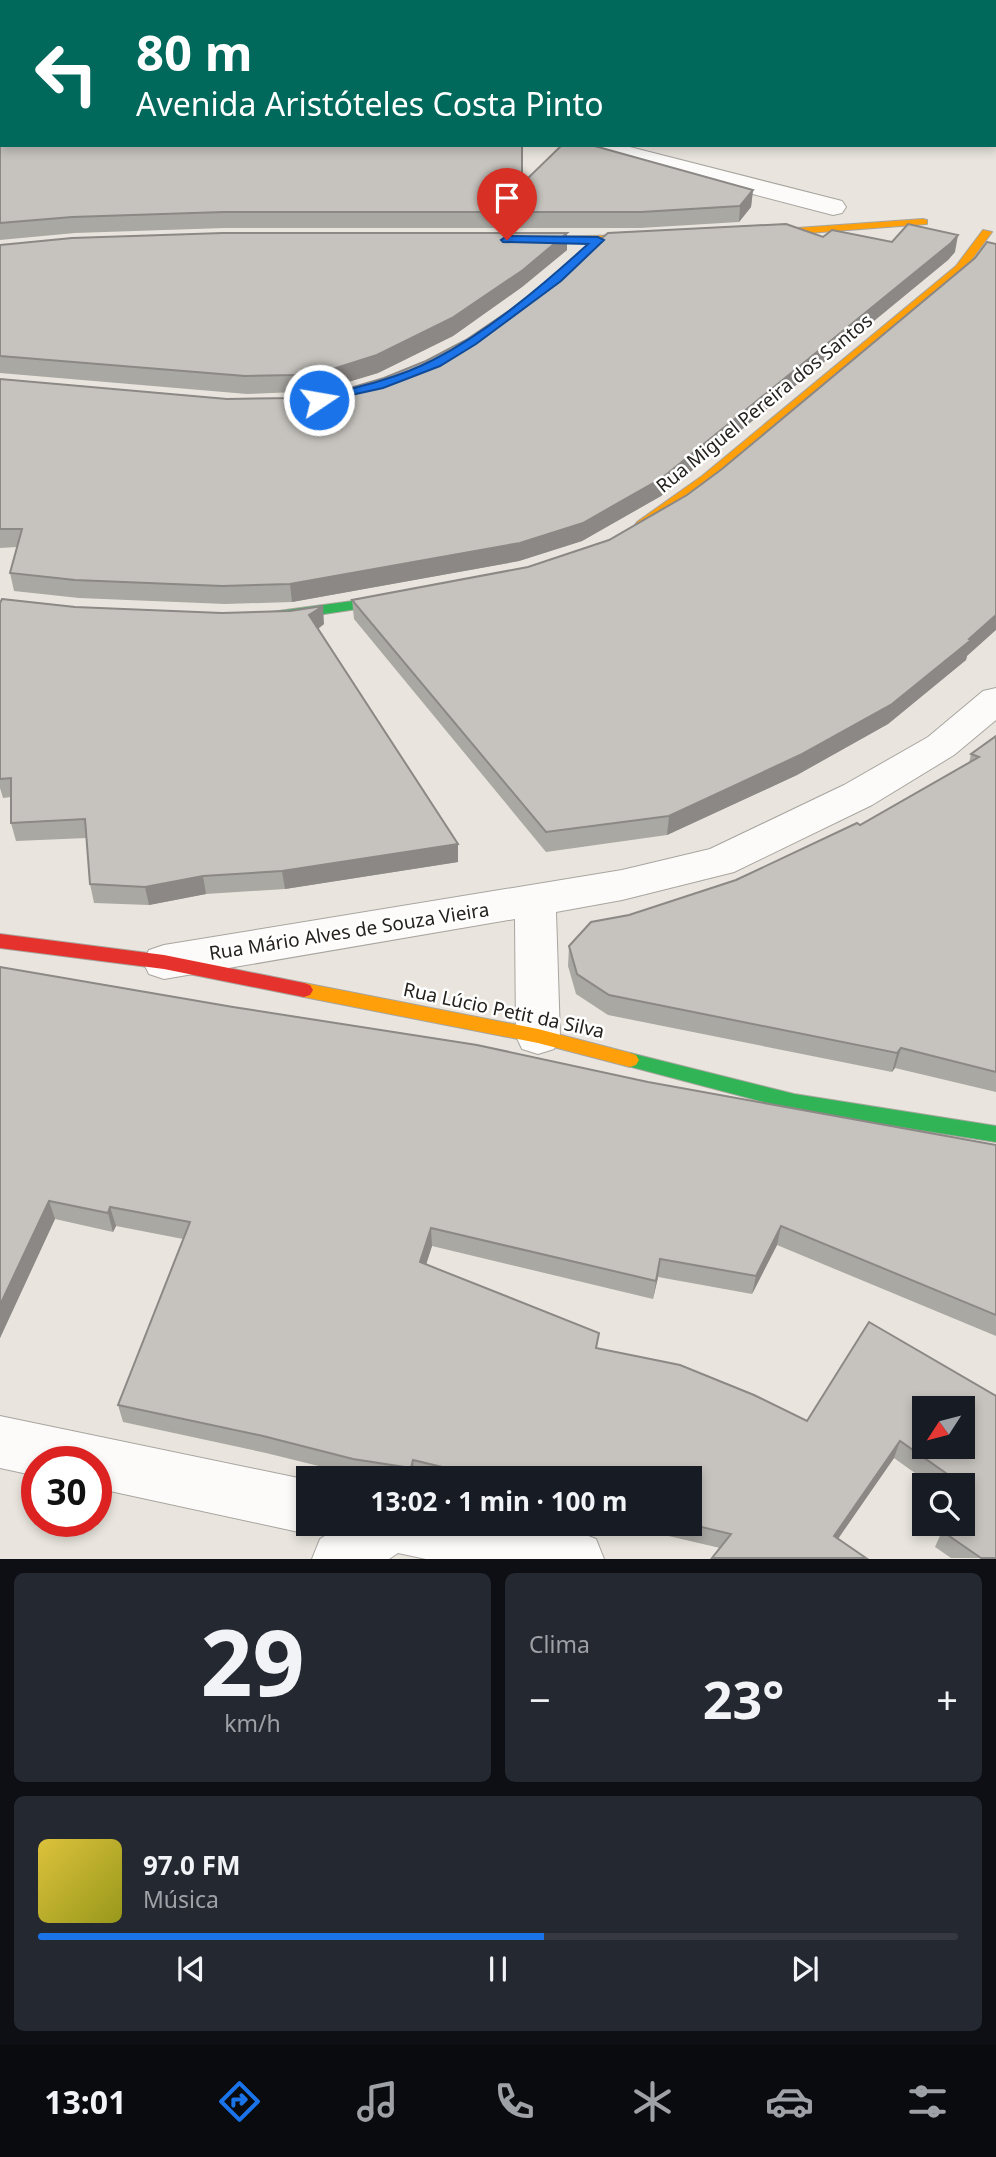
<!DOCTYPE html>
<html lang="pt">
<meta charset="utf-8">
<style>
body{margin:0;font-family:"Noto Sans",sans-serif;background:#242831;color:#f1f3f6;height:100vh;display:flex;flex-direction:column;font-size:26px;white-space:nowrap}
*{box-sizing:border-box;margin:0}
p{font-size:23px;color:#9ea1a6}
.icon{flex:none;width:38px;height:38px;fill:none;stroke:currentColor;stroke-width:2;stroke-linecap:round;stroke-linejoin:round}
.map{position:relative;height:1559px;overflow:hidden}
.sheet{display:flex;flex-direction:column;gap:14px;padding:14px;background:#0d0f14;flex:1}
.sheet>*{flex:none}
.hud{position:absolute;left:0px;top:0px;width:998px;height:147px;box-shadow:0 4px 10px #0003;background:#00695c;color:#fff;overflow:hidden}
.needle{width:46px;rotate:234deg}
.controls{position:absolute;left:912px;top:1396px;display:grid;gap:14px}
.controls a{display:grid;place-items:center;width:63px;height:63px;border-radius:0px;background:#171b24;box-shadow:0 4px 10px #0003;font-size:35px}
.speed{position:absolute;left:21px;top:1446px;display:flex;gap:14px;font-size:35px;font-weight:700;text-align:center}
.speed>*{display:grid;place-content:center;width:91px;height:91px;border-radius:50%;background:#171b24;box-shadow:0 4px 10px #0003;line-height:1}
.speed .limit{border:10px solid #d22;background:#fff;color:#111}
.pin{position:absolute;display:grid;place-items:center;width:60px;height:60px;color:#fff;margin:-72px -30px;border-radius:50% 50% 50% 0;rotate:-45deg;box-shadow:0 0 7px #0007}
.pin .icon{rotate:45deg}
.me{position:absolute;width:77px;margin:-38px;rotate:78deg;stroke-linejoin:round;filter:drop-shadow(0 0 5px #0008)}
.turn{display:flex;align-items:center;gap:24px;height:147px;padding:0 21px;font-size:32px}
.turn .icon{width:91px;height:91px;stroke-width:2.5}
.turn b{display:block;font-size:49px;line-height:60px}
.big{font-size:52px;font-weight:700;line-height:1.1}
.sheet .tile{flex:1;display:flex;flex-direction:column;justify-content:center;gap:10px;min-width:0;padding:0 24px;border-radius:10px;background:#242831}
.sheet .dial{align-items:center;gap:0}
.dial b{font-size:91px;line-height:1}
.song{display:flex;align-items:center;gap:21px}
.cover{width:84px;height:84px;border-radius:10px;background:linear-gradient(135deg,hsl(50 70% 55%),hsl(60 70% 35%))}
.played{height:7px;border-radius:4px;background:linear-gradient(90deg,#1a73e8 55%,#363941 55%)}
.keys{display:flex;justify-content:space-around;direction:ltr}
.heat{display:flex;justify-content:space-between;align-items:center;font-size:38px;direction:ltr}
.sheet .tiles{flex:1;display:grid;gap:14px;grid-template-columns:1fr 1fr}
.tile:last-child{grid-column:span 2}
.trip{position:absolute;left:296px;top:1466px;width:406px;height:70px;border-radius:0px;background:#171b24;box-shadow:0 4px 10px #0003;font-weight:700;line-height:70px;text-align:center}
.tab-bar{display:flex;height:112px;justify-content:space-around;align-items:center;background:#090b0e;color:#9ea1a6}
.tab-bar .icon{width:49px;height:49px}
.tab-bar .current{color:#1a73e8}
.tab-bar b{font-size:32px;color:#f1f3f6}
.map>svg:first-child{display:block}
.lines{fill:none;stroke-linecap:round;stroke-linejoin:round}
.lane-casing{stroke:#a8a59f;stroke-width:2}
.street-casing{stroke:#a8a59f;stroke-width:2}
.fast-casing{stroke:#a8a59f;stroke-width:2}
.slow-casing{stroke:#a8a59f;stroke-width:2}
.jam-casing{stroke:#a8a59f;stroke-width:2}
.lane{fill:#fcfbfa;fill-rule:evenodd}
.street{fill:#fcfbfa;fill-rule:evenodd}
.fast{fill:#30b455;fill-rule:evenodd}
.slow{fill:#ff9f0a;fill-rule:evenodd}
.jam{fill:#e5322d;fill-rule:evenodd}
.wall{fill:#aaa8a3}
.shaded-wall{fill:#8b8885}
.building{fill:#c6c3be;stroke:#8b8885;stroke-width:2;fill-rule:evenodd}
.route{fill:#1a73e8;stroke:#114b97;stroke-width:2}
.labels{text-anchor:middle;stroke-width:5;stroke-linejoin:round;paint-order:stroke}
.street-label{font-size:19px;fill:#25221e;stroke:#fff}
</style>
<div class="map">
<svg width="996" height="1559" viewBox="0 0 996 1559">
<rect width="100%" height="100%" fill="#e9e5de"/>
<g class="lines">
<defs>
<g id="lane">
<rect x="40" y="0" width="16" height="2"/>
<path d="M89 0H127L87 2Z"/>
<path d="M263 0H279L281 2H264Z"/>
<rect x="0" y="4" width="2" height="10"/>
</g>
<g id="street">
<path d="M344 0H366V1L345 2Z"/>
<rect x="0" y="90" width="2" height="14"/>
<path d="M580 145H622L842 201 846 207 842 213 833 215 583 150Z"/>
<path d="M996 688V720L954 755 872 805 734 872 622 900 556 912 560 1036 554 1049 538 1054 522 1049 516 1036 515 919 164 979 149 974 143 962 149 950 164 945 622 870 710 849 844 785 928 737 983 691Z"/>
<path d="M0 1416 308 1480V1524H328L308 1534 96 1488V1461H37V1476L0 1468Z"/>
<path d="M343 1524H538L576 1531 596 1539 604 1559H426L398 1553 389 1559H312L320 1539Z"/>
</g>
<g id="fast">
<path d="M405 594 412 598 410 601 271 622 264 617 271 612Z"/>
<path d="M630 1053 794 1094 996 1126V1142L794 1110 624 1065 621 1060 624 1055Z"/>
</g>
<g id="slow">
<path d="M923 219 927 220V224L754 237 749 234 754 231Z"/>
<path d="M983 230 992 232 964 270 712 482 647 528H637L635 525 637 522 702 476 956 266Z"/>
<path d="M652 235 657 238 656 240 516 243 511 240 516 237Z"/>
<path d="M304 983 538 1029 630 1053 636 1055 639 1060 636 1065 630 1067 538 1043 304 997 298 995 295 990 298 985Z"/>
</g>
<path id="jam" d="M0 934 164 955 304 983 310 985 313 990 310 995 304 997 164 969 0 948Z"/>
</defs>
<!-- lane casing -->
<use href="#lane" class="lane-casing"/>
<!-- street casing -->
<use href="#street" class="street-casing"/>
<!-- fast casing -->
<use href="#fast" class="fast-casing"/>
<!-- slow casing -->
<use href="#slow" class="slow-casing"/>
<!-- jam casing -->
<use href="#jam" class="jam-casing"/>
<!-- lane -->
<use href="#lane" class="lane"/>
<!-- street -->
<use href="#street" class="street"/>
<!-- fast -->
<use href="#fast" class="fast"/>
<!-- slow -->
<use href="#slow" class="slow"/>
<!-- jam -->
<use href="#jam" class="jam"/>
</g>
<!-- wall -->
<g class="wall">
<path d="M0 99 2 145 522 184 753 190 751 207 739 222 640 228H225L75 233 0 240Z"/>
<path d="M567 233V250L522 287 453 336 378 373 338 385 296 392 247 394 0 373V245Z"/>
<path d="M823 237 892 242 955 252 948 260 661 496 582 541 519 561 292 602 225 604 79 598 14 591 10 573 17 547 0 548V379L227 399 295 398 340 391 384 378Z"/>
<path d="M722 469 967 656 966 660 888 724 797 775 667 835 546 852 354 619 352 600 528 567 609 540 687 495Z"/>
<path d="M0 603 75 607 324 624 318 629 458 844V862L285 889 206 894 149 905 94 903 90 884 87 838 16 841 11 823V797L3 798 0 788Z"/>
<path d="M996 736V1092L895 1068 892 1072 608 1015 576 994 568 966 569 946 629 915 736 880 860 825 969 763 971 754Z"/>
<path d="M0 967 996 1145V1336L777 1245 752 1294 658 1277 653 1299 432 1246 426 1265 598 1349 807 1421 996 1396V1558H951L935 1547 942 1531 962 1524V1486H933L894 1458 838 1538 720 1548 617 1524H690V1479H422L414 1477V1479H377L355 1475 266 1453 123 1422 118 1405 183 1239 116 1226 113 1232 55 1219 0 1338Z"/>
</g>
<!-- shaded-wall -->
<g class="shaded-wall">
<path d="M753 190 751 207 739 222 740 206Z"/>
<path d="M567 233V250L522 287 453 336 378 373 338 385 296 392 294 375Z"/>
<path d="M958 235 955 252 948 260 661 496 582 541 519 561 292 602 290 584Z"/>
<path d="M323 606 324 624 311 634 309 615Z"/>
<path d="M996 615V630L967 656 966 660 888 724 797 775 667 835 669 816 969 639Z"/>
<path d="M458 844V862L285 889 282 871Z"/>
<path d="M203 876 206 894 149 905 145 887Z"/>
<path d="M901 1048 895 1068 892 1072 897 1053Z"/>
<path d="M49 1201 55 1219 0 1338V1305Z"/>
<path d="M110 1207 116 1226 113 1232 108 1213Z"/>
<path d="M781 1226 777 1245 752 1294 756 1276Z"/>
<path d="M431 1228 432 1246 421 1280 420 1262Z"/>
<path d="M660 1259 658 1277 653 1299 656 1281Z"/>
<path d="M900 1441 894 1458 829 1552 834 1536Z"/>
<path d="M413 1460 414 1477V1479H412L411 1468Z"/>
</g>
<!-- building -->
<g class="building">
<path d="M2 98V145H522V184L562 145H591L753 190 740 206 641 212H223L72 217 0 223V99Z"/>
<path d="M786 224 823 237 832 230 892 242 908 224 958 235 951 243 662 478 583 523 520 543 290 584 222 586 75 580 10 573 22 529H0V379L227 399 295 398 340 391 384 378 426 361 466 340 540 290 608 233Z"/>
<path d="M223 233H567L523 270 452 318 377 355 336 368 294 375 245 376 0 356V245L72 238Z"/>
<path d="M987 242 996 244V615L969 639 971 640 892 704 800 755 669 816 546 832 352 600 528 567 609 540 687 495 722 469 975 258Z"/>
<path d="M2 599 75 607 222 613 290 611 323 606 309 615 458 844 282 871 203 876 145 887 90 884 85 819 11 823V778L0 779V603Z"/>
<path d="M996 736V1072L901 1048 897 1053 609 995 577 974 569 946 591 922 629 915 736 880 857 823 860 825 979 757 971 754Z"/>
<path d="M0 967 233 1007 477 1045 648 1082 996 1145V1315L781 1226 756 1276 660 1259 656 1281 431 1228 420 1262 599 1333 596 1348 680 1365 754 1395 807 1421 869 1322 996 1396V1558H981L942 1531 947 1524H962V1501L970 1490 900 1441 834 1536 866 1558H712L731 1534 689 1524 690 1479H492L413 1460 411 1468 353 1459 263 1436 118 1405 190 1222 110 1207 108 1213 49 1201 0 1305ZM924 1409H962V1447H924Z"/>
</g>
<!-- route -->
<path class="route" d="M507 236 598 237 604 240 561 281 476 344 440 366 383 388 315 403V398C355 388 396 379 433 360 489 331 542 286 588 244L503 242 501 240Z"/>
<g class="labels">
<!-- street labels -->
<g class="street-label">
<text transform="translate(764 403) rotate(-39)" y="7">Rua Miguel Pereira dos Santos</text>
<text transform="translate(349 931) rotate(-9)" y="7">Rua Mário Alves de Souza Vieira</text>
<text transform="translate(504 1010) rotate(12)" y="7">Rua Lúcio Petit da Silva</text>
</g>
</g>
</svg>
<div class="controls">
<a><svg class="needle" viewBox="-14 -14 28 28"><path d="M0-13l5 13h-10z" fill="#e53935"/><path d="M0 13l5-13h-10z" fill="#9ea1a6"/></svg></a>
<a><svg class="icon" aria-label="search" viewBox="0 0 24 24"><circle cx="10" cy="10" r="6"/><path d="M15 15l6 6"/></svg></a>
</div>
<div class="speed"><div class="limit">30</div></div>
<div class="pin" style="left:507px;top:240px;background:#d93025"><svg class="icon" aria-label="arrive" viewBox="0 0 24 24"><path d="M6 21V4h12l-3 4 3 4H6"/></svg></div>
<svg class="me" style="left:319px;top:400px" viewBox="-20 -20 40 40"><circle r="17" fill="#1a73e8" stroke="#fff" stroke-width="3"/><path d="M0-11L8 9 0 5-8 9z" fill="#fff"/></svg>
<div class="trip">13:02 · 1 min · 100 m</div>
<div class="hud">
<div class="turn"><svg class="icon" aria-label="left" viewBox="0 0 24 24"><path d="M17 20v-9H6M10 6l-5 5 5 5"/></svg><div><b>80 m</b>Avenida Aristóteles Costa Pinto</div></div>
</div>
</div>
<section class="sheet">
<div class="tiles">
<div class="tile dial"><b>29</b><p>km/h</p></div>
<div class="tile"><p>Clima</p>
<div class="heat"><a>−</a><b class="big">23°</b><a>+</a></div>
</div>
<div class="tile">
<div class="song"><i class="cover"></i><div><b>97.0 FM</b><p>Música</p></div></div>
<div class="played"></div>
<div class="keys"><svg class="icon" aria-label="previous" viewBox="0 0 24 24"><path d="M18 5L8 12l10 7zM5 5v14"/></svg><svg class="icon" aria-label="pause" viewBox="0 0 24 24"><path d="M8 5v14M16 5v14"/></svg><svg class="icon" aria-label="next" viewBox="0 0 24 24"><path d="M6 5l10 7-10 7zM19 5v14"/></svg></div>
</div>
</div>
</section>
<nav class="tab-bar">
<b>13:01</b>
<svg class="icon current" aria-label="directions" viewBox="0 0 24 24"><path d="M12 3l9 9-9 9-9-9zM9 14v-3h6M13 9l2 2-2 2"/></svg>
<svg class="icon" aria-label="music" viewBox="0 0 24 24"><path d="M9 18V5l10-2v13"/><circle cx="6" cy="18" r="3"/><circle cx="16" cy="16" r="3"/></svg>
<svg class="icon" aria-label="phone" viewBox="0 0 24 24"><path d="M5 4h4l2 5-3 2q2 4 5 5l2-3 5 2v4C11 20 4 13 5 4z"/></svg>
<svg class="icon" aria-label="climate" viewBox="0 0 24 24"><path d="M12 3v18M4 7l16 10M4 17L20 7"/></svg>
<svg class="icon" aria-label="car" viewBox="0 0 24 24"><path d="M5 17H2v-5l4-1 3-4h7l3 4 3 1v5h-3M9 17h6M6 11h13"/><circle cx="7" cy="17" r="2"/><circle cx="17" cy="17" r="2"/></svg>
<svg class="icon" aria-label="filters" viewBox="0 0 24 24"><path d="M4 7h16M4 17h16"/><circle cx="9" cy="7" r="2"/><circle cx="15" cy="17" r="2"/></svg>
</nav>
